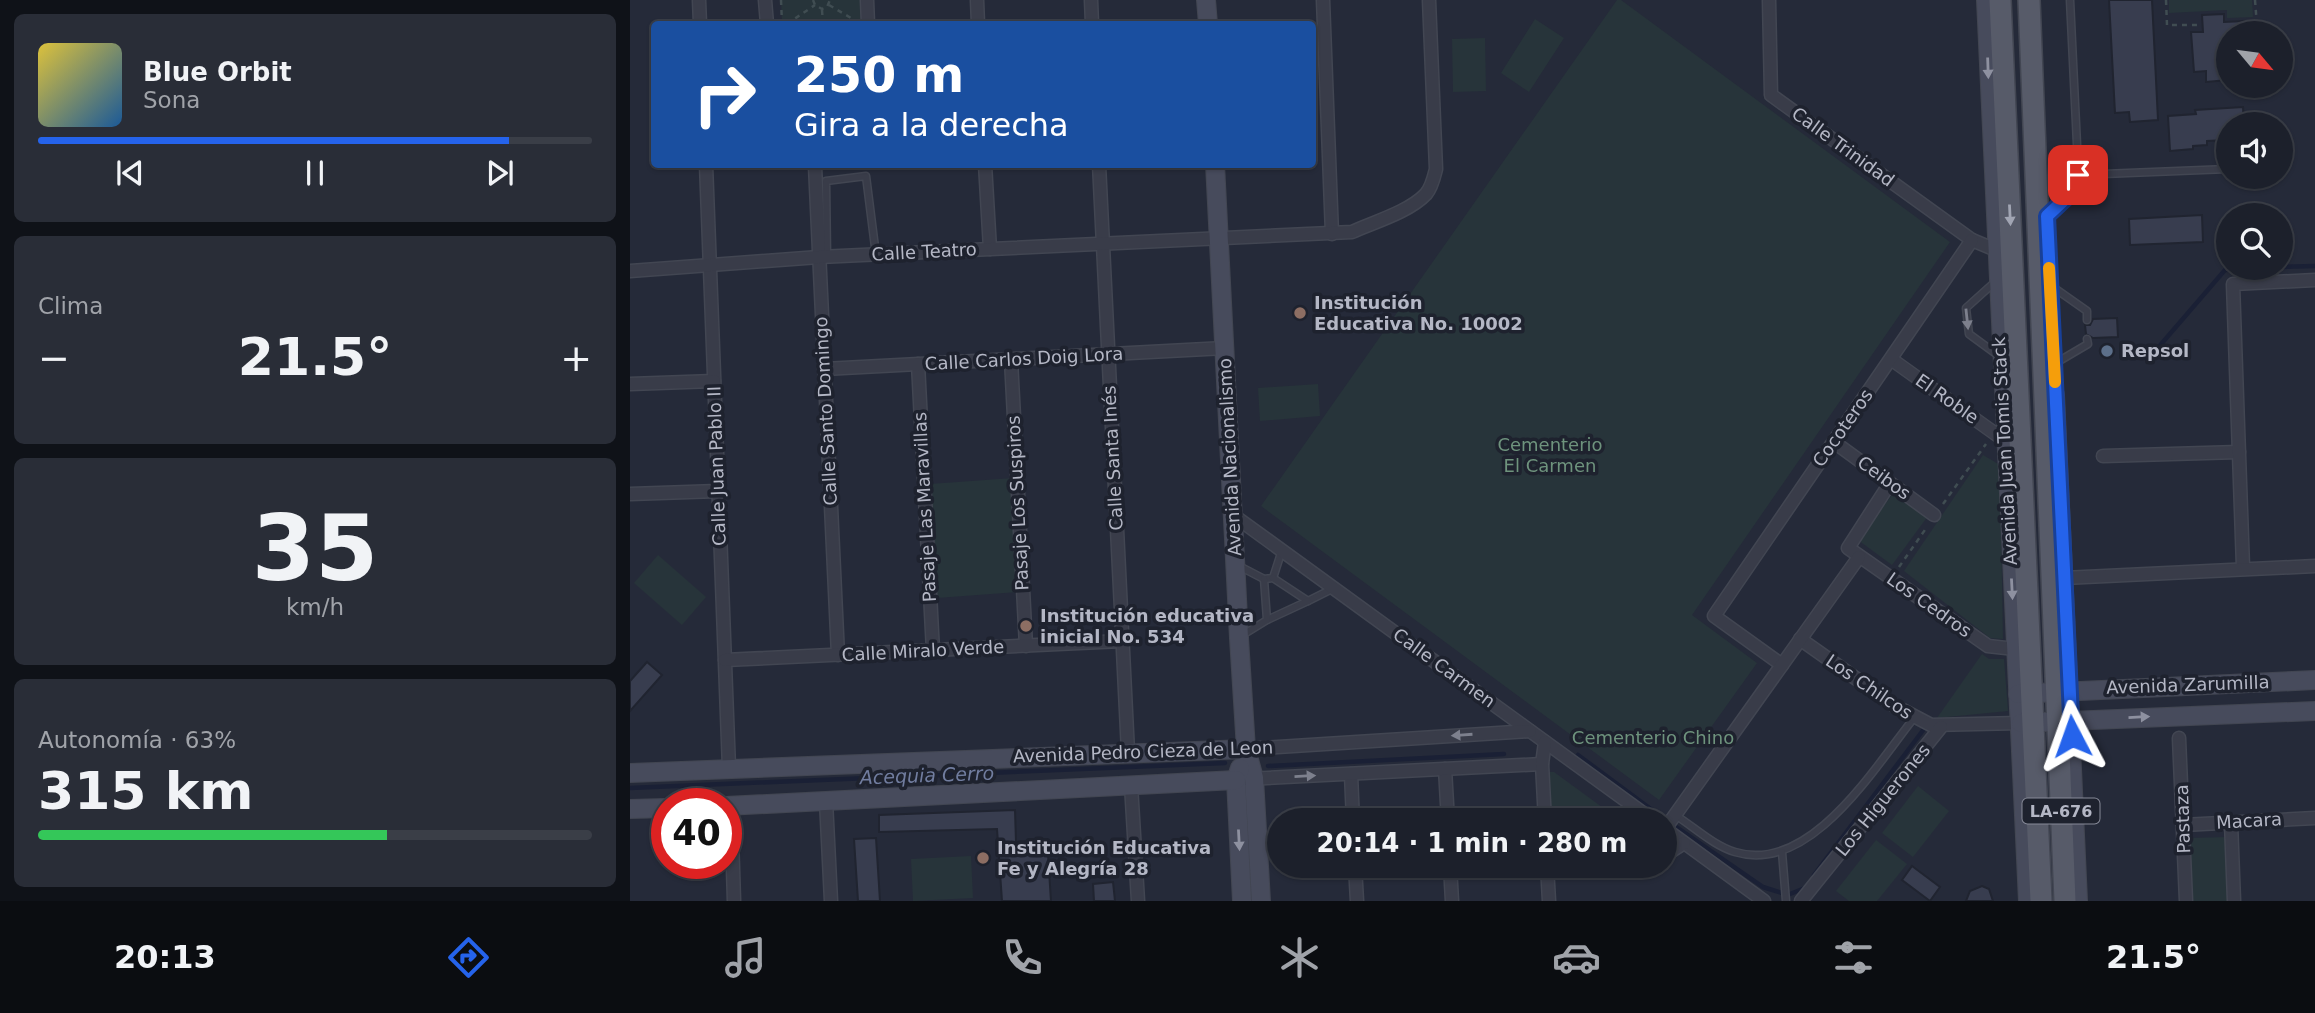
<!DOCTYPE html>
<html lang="es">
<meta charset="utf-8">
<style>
body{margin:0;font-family:"DejaVu Sans",sans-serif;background:#292d37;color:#f1f3f6;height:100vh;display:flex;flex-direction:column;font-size:26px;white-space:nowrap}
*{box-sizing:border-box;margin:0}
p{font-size:23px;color:#a0a3a9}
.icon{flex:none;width:38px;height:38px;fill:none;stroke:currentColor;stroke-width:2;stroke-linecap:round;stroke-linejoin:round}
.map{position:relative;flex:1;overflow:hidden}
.panel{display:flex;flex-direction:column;gap:14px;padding:14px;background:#0f1218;width:630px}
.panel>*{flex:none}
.hud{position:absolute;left:21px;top:21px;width:665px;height:147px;border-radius:7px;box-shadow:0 2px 5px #0004,0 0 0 2px #3a3e47;background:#1a4fa0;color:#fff;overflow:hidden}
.needle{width:46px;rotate:119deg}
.fabs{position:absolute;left:1586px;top:21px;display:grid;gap:14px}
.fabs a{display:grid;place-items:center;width:77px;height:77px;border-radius:50%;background:#1c202b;box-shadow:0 2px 5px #0004,0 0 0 2px #3a3e47;font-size:35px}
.speed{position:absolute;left:21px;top:788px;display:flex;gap:14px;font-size:35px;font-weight:700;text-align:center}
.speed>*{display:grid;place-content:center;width:91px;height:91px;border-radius:50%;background:#1c202b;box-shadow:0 2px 5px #0004,0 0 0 2px #3a3e47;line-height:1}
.speed .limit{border:10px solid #d22;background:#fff;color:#111}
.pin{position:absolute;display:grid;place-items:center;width:60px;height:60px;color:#fff;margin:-30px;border-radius:14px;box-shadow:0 4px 10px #0006}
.me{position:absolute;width:77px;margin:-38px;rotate:356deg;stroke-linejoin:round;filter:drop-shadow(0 0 5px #0008)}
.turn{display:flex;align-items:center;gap:24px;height:147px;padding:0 28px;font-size:32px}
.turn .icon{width:91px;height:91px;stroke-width:2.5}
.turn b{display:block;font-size:49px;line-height:60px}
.big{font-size:52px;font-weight:700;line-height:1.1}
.panel .card{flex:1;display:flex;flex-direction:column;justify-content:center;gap:10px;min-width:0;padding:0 24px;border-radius:10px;background:#292d37}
.panel .dial{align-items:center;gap:0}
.dial b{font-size:91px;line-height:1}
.song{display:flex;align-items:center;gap:21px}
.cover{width:84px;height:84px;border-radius:10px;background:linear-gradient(135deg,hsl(50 70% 55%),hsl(210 70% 35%))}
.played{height:7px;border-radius:4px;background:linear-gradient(90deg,#2563eb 85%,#3a3e47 85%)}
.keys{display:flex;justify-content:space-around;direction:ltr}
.heat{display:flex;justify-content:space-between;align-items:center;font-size:38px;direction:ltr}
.charge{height:10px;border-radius:5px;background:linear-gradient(90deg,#34c759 63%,#3a3e47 0)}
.trip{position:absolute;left:637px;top:808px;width:410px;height:70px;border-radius:35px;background:#1c202b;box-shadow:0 2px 5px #0004,0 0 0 2px #3a3e47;font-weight:700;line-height:70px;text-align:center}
.menu{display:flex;height:112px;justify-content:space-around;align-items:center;background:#0b0d11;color:#a0a3a9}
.menu .icon{width:49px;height:49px}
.menu .on{color:#2563eb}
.menu b{font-size:32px;color:#f1f3f6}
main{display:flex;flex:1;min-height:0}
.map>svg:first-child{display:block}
.green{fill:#27343a}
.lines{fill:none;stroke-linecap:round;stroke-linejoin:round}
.stream{stroke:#1a2035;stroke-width:4.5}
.building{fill:#383d4f;stroke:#202430;stroke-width:2}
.lane-casing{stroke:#424652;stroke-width:9}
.street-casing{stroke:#424652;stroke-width:15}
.secondary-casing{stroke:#424652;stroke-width:20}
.primary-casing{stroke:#424652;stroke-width:24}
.path{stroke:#404d52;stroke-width:2.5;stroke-dasharray:5 5;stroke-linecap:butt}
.lane{stroke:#393c49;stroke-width:6}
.street{stroke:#393c49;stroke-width:12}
.secondary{stroke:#474b5c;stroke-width:18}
.primary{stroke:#575b69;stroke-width:21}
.oneway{fill:#8e91a0}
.oneway2{fill:#a1a5b3}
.oneway3{fill:#7d808d}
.route-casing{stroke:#184099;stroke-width:18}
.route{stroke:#2563eb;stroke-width:12}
.slow{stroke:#f59e0b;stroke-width:12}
.education-dot{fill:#8d6e63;stroke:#1e222e;stroke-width:2.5}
.service-dot{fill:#5c6f8a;stroke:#1e222e;stroke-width:2.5}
.labels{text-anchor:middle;stroke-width:7;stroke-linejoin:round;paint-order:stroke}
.shield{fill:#1e222e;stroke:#878a98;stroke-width:2}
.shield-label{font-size:16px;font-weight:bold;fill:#b4b7c5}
.street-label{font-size:18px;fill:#b4b7c5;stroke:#1e222e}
.poi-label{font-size:18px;font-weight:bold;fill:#b4b7c5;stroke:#1e222e;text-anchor:start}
.park-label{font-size:18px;fill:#6e937d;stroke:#1e222e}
.water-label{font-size:19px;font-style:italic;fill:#717d9f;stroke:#1e222e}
</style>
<main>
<section class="panel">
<div class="card">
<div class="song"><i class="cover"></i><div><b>Blue Orbit</b><p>Sona</p></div></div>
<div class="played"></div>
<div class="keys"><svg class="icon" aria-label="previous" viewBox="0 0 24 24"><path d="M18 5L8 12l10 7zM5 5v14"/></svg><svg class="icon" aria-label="pause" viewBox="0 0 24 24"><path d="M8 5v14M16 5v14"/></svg><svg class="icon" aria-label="next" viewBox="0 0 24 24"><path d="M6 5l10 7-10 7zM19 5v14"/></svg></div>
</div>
<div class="card"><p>Clima</p>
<div class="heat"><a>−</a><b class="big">21.5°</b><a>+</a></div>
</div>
<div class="card dial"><b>35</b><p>km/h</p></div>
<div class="card"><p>Autonomía · 63%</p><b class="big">315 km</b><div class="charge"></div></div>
</section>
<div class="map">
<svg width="1685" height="901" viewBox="0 0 1685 901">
<rect width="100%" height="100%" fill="#252a39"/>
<!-- green -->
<g class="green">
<path d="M151 0H231L232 24H152Z"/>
<path d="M987 0H991L1320 242 1062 615 1127 663 1029 800 631 506Z"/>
<path d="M1539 0H1622L1623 17 1597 18V10L1539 13Z"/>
<path d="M905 19 934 38 899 92 871 73Z"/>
<path d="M855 38 856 91 823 92 822 39Z"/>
<path d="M688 384 690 416 630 421 628 388Z"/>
<path d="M1353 455 1370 465 1373 639 1360 638 1274 571Z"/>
<path d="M383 478 389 592 307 598 300 484Z"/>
<path d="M1265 491 1298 516 1262 565 1228 540Z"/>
<path d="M28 555 76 597 52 625 4 583Z"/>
<path d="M1352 654 1359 659H1374L1378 711 1307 718Z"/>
<path d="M919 772H924L991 821H920Z"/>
<path d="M1288 786 1319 811 1283 857 1252 833Z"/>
<path d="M1598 837 1600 901H1562L1559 838Z"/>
<path d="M1246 840 1277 864 1247 901H1219L1206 891Z"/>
<path d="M341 856 343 898 283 901 281 859Z"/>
</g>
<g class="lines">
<!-- stream -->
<g class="stream">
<path d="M1650 267 1685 266"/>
<path d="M1520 357 1595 270 1630 268"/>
<path d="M948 755 1037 821"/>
<path d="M638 766 874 754"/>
<path d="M0 788 595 763"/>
<path d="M1042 824 1133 887 1152 893"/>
<path d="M1184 875 1294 729"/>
<path d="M1160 894 1175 888"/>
</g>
</g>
<!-- building -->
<g class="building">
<path d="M1479 0H1522L1528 120 1500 122 1499 112 1485 113Z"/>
<path d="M1594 14V22L1615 21V33H1598V80L1576 82V71L1564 72 1561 32H1573L1572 15Z"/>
<path d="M1613 107 1614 124H1598V140L1577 141V145L1563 146V149L1540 151 1538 116 1566 114 1565 110Z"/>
<path d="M1572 215 1573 242 1500 245 1499 219Z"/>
<path d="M1487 318 1488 337 1463 338 1456 334 1455 325H1460L1463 319Z"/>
<path d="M17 662 32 675 0 711V681Z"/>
<path d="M385 810 386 842 417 839 421 901H372L367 829 249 832V815Z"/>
<path d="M246 838 250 901H228L224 839Z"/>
<path d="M1282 866 1310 887 1300 901 1272 880Z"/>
<path d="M483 882 485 901H464L463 884Z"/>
<path d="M1352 886 1359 889 1363 901H1336L1340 891Z"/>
</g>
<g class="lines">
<defs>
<g id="lane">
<path d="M1448 175 1598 169"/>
<path d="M1417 216 1449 186 1440 0"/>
<path d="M197 257 196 181 236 176 246 255"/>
<path d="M1366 281 1336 308 1339 334 1369 356"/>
<path d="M1420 285 1457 311V320"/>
<path d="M1424 364 1458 344 1457 339"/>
<path d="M607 565 634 579 643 578 652 550"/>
<path d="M643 578 678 601 704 588"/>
<path d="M637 620 678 601"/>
<path d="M611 636 637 620 634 579"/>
<path d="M1045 815C1063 826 1084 846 1105 852 1180 875 1244 768 1284 718"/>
<path d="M1152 852 1156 901"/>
</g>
<g id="street">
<path d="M69 0 70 24"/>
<path d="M135 0 137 24"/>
<path d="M237 0 238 24"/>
<path d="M347 0 348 24"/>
<path d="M461 0 462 24"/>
<path d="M693 0 702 234"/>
<path d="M1139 0 1141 95 1342 240 1366 250"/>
<path d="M76 164 99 768"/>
<path d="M355 164 360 249"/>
<path d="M469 164 498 752"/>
<path d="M185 166 208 655"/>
<path d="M0 271 189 257 722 232C744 222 779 212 796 194 802 187 804 177 806 169L799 0"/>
<path d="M1261 359 1374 440"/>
<path d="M381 360 396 646"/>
<path d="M288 364 303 651"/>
<path d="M194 369 595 348"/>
<path d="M0 384 84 381"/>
<path d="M1204 442 1304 515"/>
<path d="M1473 456 1609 452"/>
<path d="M1260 483 1218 548 1358 646 1385 649"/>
<path d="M0 494 88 491"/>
<path d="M603 515 1024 821"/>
<path d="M1613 567 1603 284 1685 280"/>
<path d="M1434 578 1685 566"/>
<path d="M1170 639 1265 706 1301 725 1390 723"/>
<path d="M95 660 492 641"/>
<path d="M1152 665 1084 616 1342 240"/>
<path d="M1549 738 1556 901"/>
<path d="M616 749 900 731"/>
<path d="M815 769 818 821"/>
<path d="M721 774 723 821"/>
<path d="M617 779 912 764"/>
<path d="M501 785 508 901"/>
<path d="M196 801 201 901"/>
<path d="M101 805 104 901"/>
<path d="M915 821 912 764 915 742"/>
<path d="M1601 822 1604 901"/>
<path d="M1553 825 1685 818"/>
<path d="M1034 828 1134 901"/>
<path d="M1035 829 1229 557"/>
<path d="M1034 856 1054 843"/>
<path d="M725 866 727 901"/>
<path d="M820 866 822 901"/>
<path d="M917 866 919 901"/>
<path d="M1171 901 1311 727"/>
</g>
<g id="secondary">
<path d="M576 0 578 24"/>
<path d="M1356 0 1398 901"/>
<path d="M585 164 609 638 616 749 624 778 631 901"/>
<path d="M1425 395 1448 901"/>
<path d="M1388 694 1685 680"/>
<path d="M1391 723 1685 711"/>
<path d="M610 768 606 780 612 901"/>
<path d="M0 773 616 749"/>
<path d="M96 806 606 780"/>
<path d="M0 809 37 808"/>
</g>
<g id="primary">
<path d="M1370 0 1411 901"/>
<path d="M1399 0 1435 901"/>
</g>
</defs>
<!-- lane casing -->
<use href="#lane" class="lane-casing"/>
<!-- street casing -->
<use href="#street" class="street-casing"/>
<!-- secondary casing -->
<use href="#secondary" class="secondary-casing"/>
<!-- primary casing -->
<use href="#primary" class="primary-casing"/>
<!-- path -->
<g class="path">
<path d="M151 0 152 24"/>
<path d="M183 0 185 5 192 9 197 7 200 0"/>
<path d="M1536 0 1537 25H1569"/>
<path d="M1625 0 1627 26"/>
<path d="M199 5 226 21"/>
<path d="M192 10 193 24"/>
<path d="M157 24 185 5"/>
<path d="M1313 504 1356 444"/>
<path d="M1269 567 1297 527"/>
</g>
<!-- lane -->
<use href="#lane" class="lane"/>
<!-- street -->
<use href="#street" class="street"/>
<!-- secondary -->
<use href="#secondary" class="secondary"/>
<!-- primary -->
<use href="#primary" class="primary"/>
</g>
<!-- one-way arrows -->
<defs><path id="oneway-solid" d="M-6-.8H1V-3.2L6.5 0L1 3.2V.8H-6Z" transform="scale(1.75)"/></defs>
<g class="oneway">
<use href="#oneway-solid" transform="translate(1358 68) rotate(88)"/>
<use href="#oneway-solid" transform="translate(1382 589) rotate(87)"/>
<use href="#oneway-solid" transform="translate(1509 717) rotate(-3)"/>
<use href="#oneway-solid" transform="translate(609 840) rotate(87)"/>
</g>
<use class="oneway2" href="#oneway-solid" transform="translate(1380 215) rotate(87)"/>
<g class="oneway3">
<use href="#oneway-solid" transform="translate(1337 319) rotate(84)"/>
<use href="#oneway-solid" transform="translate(832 735) rotate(176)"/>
<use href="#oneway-solid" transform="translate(675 776) rotate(-3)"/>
</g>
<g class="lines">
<defs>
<path id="route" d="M1442 736 1417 216 1449 186 1448 175"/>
</defs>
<!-- route casing -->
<use href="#route" class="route-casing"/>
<!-- route -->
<use href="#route" class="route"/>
<!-- slow -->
<path class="slow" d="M1419 268 1425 382"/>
</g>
<!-- markers -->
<g class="education-dot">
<circle cx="670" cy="313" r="7"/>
<circle cx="396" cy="626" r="7"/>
<circle cx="353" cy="858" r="7"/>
</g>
<circle class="service-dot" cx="1477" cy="351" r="7"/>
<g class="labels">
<!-- shield labels -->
<rect class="shield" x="1392.5" y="798.5" width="77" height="25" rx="5"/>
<g class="shield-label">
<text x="1431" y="817">LA-676</text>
</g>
<!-- street labels -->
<g class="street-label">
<text transform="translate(1213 147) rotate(36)" y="6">Calle Trinidad</text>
<text transform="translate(294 252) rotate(-3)" y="6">Calle Teatro</text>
<text transform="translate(394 359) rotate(-3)" y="6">Calle Carlos Doig Lora</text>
<text transform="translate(1317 399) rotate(35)" y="6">El Roble</text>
<text transform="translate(196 411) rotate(-93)" y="6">Calle Santo Domingo</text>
<text transform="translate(1213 428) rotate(-55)" y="6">Cocoteros</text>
<text transform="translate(1375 451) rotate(-93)" y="6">Avenida Juan Tomis Stack</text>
<text transform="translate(600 457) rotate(-93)" y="6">Avenida Nacionalismo</text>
<text transform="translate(483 458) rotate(-93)" y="6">Calle Santa Inés</text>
<text transform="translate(87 466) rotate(-92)" y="6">Calle Juan Pablo II</text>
<text transform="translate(1254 478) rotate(36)" y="6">Ceibos</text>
<text transform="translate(388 503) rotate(-93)" y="6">Pasaje Los Suspiros</text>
<text transform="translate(295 507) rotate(-93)" y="6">Pasaje Las Maravillas</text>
<text transform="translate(1299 605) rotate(35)" y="6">Los Cedros</text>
<text transform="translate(293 651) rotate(-3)" y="6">Calle Miralo Verde</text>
<text transform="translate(814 668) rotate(36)" y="6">Calle Carmen</text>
<text transform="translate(1558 685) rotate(-2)" y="6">Avenida Zarumilla</text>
<text transform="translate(1239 687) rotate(34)" y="6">Los Chilcos</text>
<text transform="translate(513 752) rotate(-2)" y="6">Avenida Pedro Cieza de Leon</text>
<text transform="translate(1253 800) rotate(-51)" y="6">Los Higuerones</text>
<text transform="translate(1553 819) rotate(-92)" y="6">Pastaza</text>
<text transform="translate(1619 821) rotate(-3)" y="6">Macara</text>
</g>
<!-- poi labels -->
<g class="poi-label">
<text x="684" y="309">Institución<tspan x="684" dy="21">Educativa No. 10002</tspan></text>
<text x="1491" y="357">Repsol</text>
<text x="410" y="622">Institución educativa<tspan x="410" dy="21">inicial No. 534</tspan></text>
<text x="367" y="854">Institución Educativa<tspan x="367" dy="21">Fe y Alegría 28</tspan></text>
</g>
<!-- park labels -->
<g class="park-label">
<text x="920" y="451">Cementerio<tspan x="920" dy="21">El Carmen</tspan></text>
<text x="1023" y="744">Cementerio Chino</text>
</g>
<!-- water labels -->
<g class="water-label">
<text transform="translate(297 775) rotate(-2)" y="7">Acequia Cerro</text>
</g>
</g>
</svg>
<div class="fabs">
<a><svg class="needle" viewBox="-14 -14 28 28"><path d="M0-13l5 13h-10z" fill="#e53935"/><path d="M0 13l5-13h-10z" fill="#a0a3a9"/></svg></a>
<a><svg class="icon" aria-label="sound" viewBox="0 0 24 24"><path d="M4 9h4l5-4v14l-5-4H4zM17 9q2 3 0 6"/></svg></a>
<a><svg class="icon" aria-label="search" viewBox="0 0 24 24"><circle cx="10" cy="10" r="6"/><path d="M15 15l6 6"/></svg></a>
</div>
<div class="speed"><div class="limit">40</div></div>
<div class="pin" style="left:1448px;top:175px;background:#d93025"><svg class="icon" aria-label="arrive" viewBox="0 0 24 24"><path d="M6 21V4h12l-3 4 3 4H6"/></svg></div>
<svg class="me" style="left:1442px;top:736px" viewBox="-20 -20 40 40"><path d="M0-17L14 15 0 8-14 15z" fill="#2563eb" stroke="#fff" stroke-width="4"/></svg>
<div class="trip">20:14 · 1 min · 280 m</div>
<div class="hud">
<div class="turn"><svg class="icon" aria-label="right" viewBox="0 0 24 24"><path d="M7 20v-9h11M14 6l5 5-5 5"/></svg><div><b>250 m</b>Gira a la derecha</div></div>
</div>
</div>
</main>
<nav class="menu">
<b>20:13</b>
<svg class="icon on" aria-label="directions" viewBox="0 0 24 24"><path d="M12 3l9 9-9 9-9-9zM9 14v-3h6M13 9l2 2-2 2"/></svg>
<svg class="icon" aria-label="music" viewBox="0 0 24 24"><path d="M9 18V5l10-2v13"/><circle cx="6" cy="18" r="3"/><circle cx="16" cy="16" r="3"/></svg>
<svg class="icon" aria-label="phone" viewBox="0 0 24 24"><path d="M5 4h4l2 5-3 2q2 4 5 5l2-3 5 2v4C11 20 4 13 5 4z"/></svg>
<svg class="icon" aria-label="climate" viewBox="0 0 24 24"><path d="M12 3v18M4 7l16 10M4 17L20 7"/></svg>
<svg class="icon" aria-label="car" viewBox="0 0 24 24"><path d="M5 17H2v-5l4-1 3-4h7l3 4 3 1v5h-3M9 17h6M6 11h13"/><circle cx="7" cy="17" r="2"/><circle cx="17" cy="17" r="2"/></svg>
<svg class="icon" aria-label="filters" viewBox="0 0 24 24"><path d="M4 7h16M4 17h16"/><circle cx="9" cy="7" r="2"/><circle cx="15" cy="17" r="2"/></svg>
<b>21.5°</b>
</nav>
